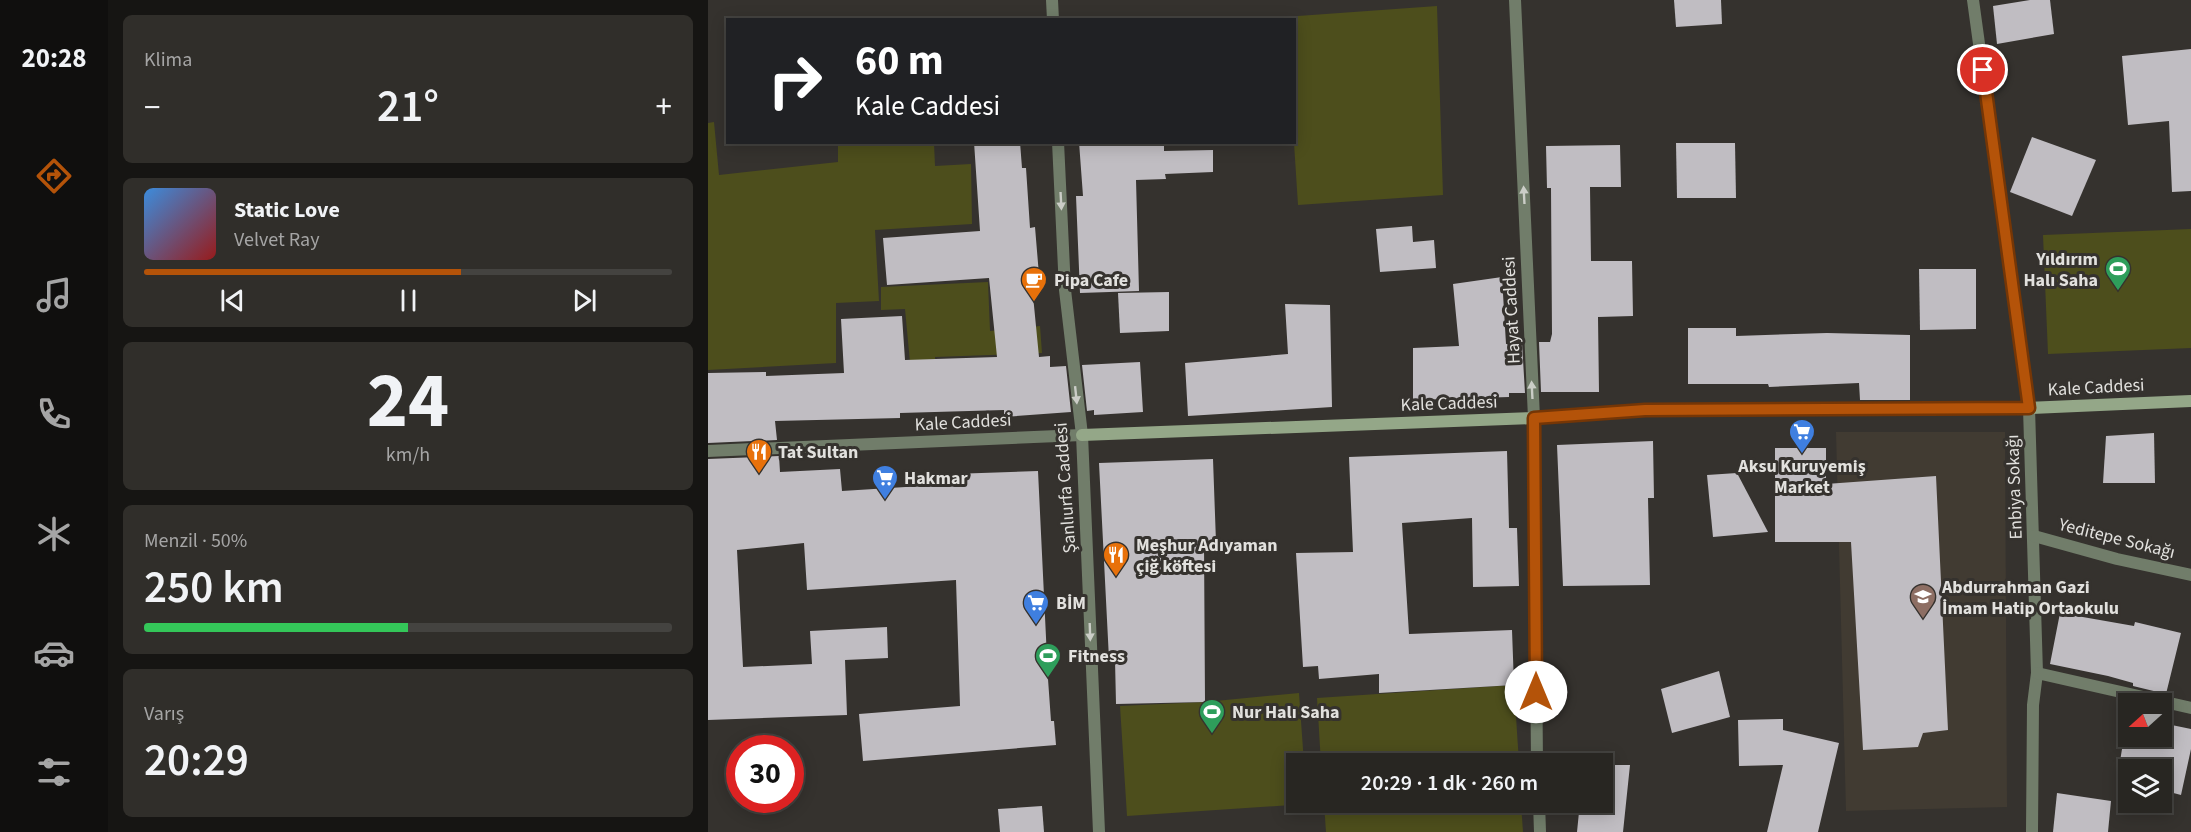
<!DOCTYPE html>
<html lang="tr">
<meta charset="utf-8">
<style>
body{margin:0;font-family:"Source Sans 3",sans-serif;background:#302e2a;color:#f1f3f6;height:100vh;display:flex;flex-direction:column;font-size:22px;white-space:nowrap}
*{box-sizing:border-box;margin:0}
p{font-size:20px;color:#a5a5a5}
.icon{flex:none;width:33px;height:33px;fill:none;stroke:currentColor;stroke-width:2;stroke-linecap:round;stroke-linejoin:round}
.map{position:relative;flex:1;overflow:hidden}
.drawer{display:flex;flex-direction:column;gap:15px;padding:15px;background:#161513;width:600px}
.drawer>*{flex:none}
.top-card{position:absolute;left:18px;top:18px;width:570px;height:126px;border-radius:0px;box-shadow:0 3px 15px #0003,0 0 0 2px #444340;background:#202124;color:#fff;overflow:hidden}
.needle{width:39px;rotate:249deg}
.fabs{position:absolute;left:1410px;top:693px;display:grid;gap:12px}
.fabs a{display:grid;place-items:center;width:54px;height:54px;border-radius:0px;background:#282622;box-shadow:0 3px 15px #0003,0 0 0 2px #444340;font-size:30px}
.speed{position:absolute;left:18px;top:735px;display:flex;gap:12px;font-size:30px;font-weight:700;text-align:center}
.speed>*{display:grid;place-content:center;width:78px;height:78px;border-radius:50%;background:#282622;box-shadow:0 3px 15px #0003,0 0 0 2px #444340;line-height:1}
.speed .limit{border:9px solid #d22;background:#fff;color:#111}
.pin{position:absolute;display:grid;place-items:center;width:51px;height:51px;color:#fff;margin:-26px;border:3px solid #fff;border-radius:50%;box-shadow:0 2px 6px #0007}
.me{position:absolute;width:66px;margin:-33px;rotate:0deg;stroke-linejoin:round;filter:drop-shadow(0 0 4px #0008)}
.turn{display:flex;align-items:center;gap:21px;height:126px;padding:0 30px;font-size:27px}
.turn .icon{width:78px;height:78px;stroke-width:2.5}
.turn b{display:block;font-size:42px;line-height:51px}
.big{font-size:45px;font-weight:600;line-height:1.1}
.drawer .card{flex:1;display:flex;flex-direction:column;justify-content:center;gap:9px;min-width:0;padding:0 21px;border-radius:9px;background:#302e2a}
.drawer .dial{align-items:center;gap:0}
.dial b{font-size:78px;line-height:1}
.song{display:flex;align-items:center;gap:18px}
.cover{width:72px;height:72px;border-radius:9px;background:linear-gradient(135deg,hsl(210 70% 55%),hsl(0 70% 35%))}
.played{height:6px;border-radius:3px;background:linear-gradient(90deg,#b45309 60%,#444340 60%)}
.keys{display:flex;justify-content:space-around;direction:ltr}
.heat{display:flex;justify-content:space-between;align-items:center;font-size:33px;direction:ltr}
.charge{height:9px;border-radius:4px;background:linear-gradient(90deg,#34c759 50%,#444340 0)}
.trip{position:absolute;left:578px;top:753px;width:327px;height:60px;border-radius:0px;background:#282622;box-shadow:0 3px 15px #0003,0 0 0 2px #444340;font-weight:600;line-height:60px;text-align:center}
main{display:flex;flex:1;min-height:0}
.dock{display:flex;flex-direction:column;width:108px;justify-content:space-around;align-items:center;background:#100f0e;color:#a5a5a5}
.dock .icon{width:42px;height:42px}
.dock .active{color:#b45309}
.dock b{font-size:27px;color:#f1f3f6}
.map>svg:first-child{display:block}
.built{fill:#413b32}
.green{fill:#4d4e1c}
.building{fill:#c0bdc2}
.lines{fill:none;stroke-linecap:round;stroke-linejoin:round}
.minor{stroke:#717d6a;stroke-width:12}
.tertiary{stroke:#717d6a;stroke-width:12}
.secondary{stroke:#94a788;stroke-width:12}
.oneway{fill:#cbcdc7}
.route-casing{stroke:#753606;stroke-width:15}
.route{stroke:#b45309;stroke-width:10}
.labels{text-anchor:middle;stroke-width:6;stroke-linejoin:round;paint-order:stroke}
.poi-label{font-size:18px;font-weight:bold;fill:#e2e1de;stroke:#35322e;text-anchor:start}
.street-label{font-size:18px;fill:#e2e1de;stroke:#35322e}
</style>
<main>
<nav class="dock">
<b>20:28</b>
<svg class="icon active" aria-label="directions" viewBox="0 0 24 24"><path d="M12 3l9 9-9 9-9-9zM9 14v-3h6M13 9l2 2-2 2"/></svg>
<svg class="icon" aria-label="music" viewBox="0 0 24 24"><path d="M9 18V5l10-2v13"/><circle cx="6" cy="18" r="3"/><circle cx="16" cy="16" r="3"/></svg>
<svg class="icon" aria-label="phone" viewBox="0 0 24 24"><path d="M5 4h4l2 5-3 2q2 4 5 5l2-3 5 2v4C11 20 4 13 5 4z"/></svg>
<svg class="icon" aria-label="climate" viewBox="0 0 24 24"><path d="M12 3v18M4 7l16 10M4 17L20 7"/></svg>
<svg class="icon" aria-label="car" viewBox="0 0 24 24"><path d="M5 17H2v-5l4-1 3-4h7l3 4 3 1v5h-3M9 17h6M6 11h13"/><circle cx="7" cy="17" r="2"/><circle cx="17" cy="17" r="2"/></svg>
<svg class="icon" aria-label="filters" viewBox="0 0 24 24"><path d="M4 7h16M4 17h16"/><circle cx="9" cy="7" r="2"/><circle cx="15" cy="17" r="2"/></svg>
</nav>
<section class="drawer">
<div class="card"><p>Klima</p>
<div class="heat"><a>−</a><b class="big">21°</b><a>+</a></div>
</div>
<div class="card">
<div class="song"><i class="cover"></i><div><b>Static Love</b><p>Velvet Ray</p></div></div>
<div class="played"></div>
<div class="keys"><svg class="icon" aria-label="previous" viewBox="0 0 24 24"><path d="M18 5L8 12l10 7zM5 5v14"/></svg><svg class="icon" aria-label="pause" viewBox="0 0 24 24"><path d="M8 5v14M16 5v14"/></svg><svg class="icon" aria-label="next" viewBox="0 0 24 24"><path d="M6 5l10 7-10 7zM19 5v14"/></svg></div>
</div>
<div class="card dial"><b>24</b><p>km/h</p></div>
<div class="card"><p>Menzil · 50%</p><b class="big">250 km</b><div class="charge"></div></div>
<div class="card"><p>Varış</p><b class="big">20:29</b></div>
</section>
<div class="map">
<svg width="1483" height="832" viewBox="0 0 1483 832">
<rect width="100%" height="100%" fill="#35322e"/>
<!-- built -->
<path class="built" d="M1128 432H1297L1299 807 1138 811Z"/>
<!-- green -->
<g class="green">
<path d="M729 6 735 195 590 205 586 143V20L576 19V17Z"/>
<path d="M6 122 11 175 130 162V143H226L227 166 263 164 264 224 167 230 171 301 128 303V363L0 370V123Z"/>
<path d="M1483 229V348L1340 354 1335 235Z"/>
<path d="M280 282 282 331 332 326 334 353 227 357 229 394H205L197 309 173 310V287Z"/>
<path d="M806 685 811 763H613L609 698Z"/>
<path d="M591 693 596 763 588 764V802L598 804 419 816 412 706 497 702Z"/>
<path d="M616 803H813L815 832H618Z"/>
</g>
<!-- building -->
<g class="building">
<path d="M966 0H1013L1014 24 968 27Z"/>
<path d="M1322 0H1342L1346 34 1289 44 1285 6Z"/>
<path d="M1483 49V191L1464 192 1461 121 1420 125 1414 56Z"/>
<path d="M1324 137 1388 160 1364 216 1302 192Z"/>
<path d="M266 142H312L314 168H318L322 228 327 227 331 275H323L331 357 342 356V367L358 366 363 412 296 417V410L192 413V418L67 421 69 440 0 443V373L58 372V376L136 373 133 319 194 316 197 360 289 357 281 278 179 285 175 238 272 231Z"/>
<path d="M371 142H456V151L505 150V172L457 174 458 179 428 180 431 291 372 293 368 196H375Z"/>
<path d="M968 143H1027L1028 198H969Z"/>
<path d="M912 145 913 187H882L883 261H924L925 316 890 317 891 392H833L831 342H842L844 334 843 188H839L838 146Z"/>
<path d="M704 226 705 242 726 240 728 268 672 272 668 229Z"/>
<path d="M1211 269H1268V329L1212 330Z"/>
<path d="M794 277 798 344 814 343 817 393H801V397L705 400V348L751 346 745 284Z"/>
<path d="M461 292V331L412 333 410 293Z"/>
<path d="M577 304 622 305 624 407 480 416 477 363 580 354Z"/>
<path d="M980 328H1028V336L1119 333 1202 335V400H1152L1151 383 1061 387 1060 384H980Z"/>
<path d="M432 362 435 412 386 415V410L379 411 374 365Z"/>
<path d="M1446 433 1447 483H1395L1398 436Z"/>
<path d="M945 441 946 498H940L942 585 855 586 849 445Z"/>
<path d="M1067 448H1118V484L1228 476 1240 730 1215 733 1210 747 1155 750 1143 542H1067Z"/>
<path d="M799 451 801 528H809L811 586 765 587 764 518 694 523 701 634 804 630 806 685 671 693V674L611 679 610 666 595 667 588 553 645 552 641 457Z"/>
<path d="M71 456 72 472 132 469 134 491 245 484 244 474 330 471 340 679 343 721H346L348 745 155 761 151 714 252 706 248 580 99 590 96 543 29 550 35 667 104 664 102 631 179 627 180 658 137 660 139 715 0 720V459Z"/>
<path d="M505 459 508 542 496 543 497 702 408 704 407 660 401 659 391 463Z"/>
<path d="M1029 473 1060 532 1005 537 999 475Z"/>
<path d="M1352 613 1426 626 1427 622 1473 633 1458 694 1425 686V683L1400 676 1342 664Z"/>
<path d="M1011 671 1022 717 964 733 953 689Z"/>
<path d="M1420 712V736H1454V723L1483 729V749L1473 795 1454 790V770H1420V783L1409 780Z"/>
<path d="M1075 719V730L1131 743 1110 832H1059L1075 765 1031 766 1030 720Z"/>
<path d="M894 765H922L915 832H869L872 802H894Z"/>
<path d="M1349 793 1403 801 1400 832H1345Z"/>
<path d="M334 806 336 832H292L290 809Z"/>
</g>
<g class="lines">
<!-- minor -->
<g class="minor">
<path d="M807 0 826 418 829 764"/>
<path d="M1265 0 1321 408 1329 673 1325 705 1324 832"/>
<path d="M0 451 374 435"/>
<path d="M1326 536 1409 559 1483 575"/>
<path d="M1329 673 1483 708"/>
<path d="M831 802 832 832"/>
</g>
<!-- tertiary -->
<g class="tertiary">
<path d="M344 0 345 20"/>
<path d="M350 142 357 290 374 435 391 832"/>
</g>
<!-- secondary -->
<path class="secondary" d="M374 435 826 418 937 410 1321 408 1483 401"/>
</g>
<!-- one-way arrows -->
<defs><path id="oneway-solid" d="M-6-.8H1V-3.2L6.5 0L1 3.2V.8H-6Z" transform="scale(1.5)"/></defs>
<g class="oneway">
<use href="#oneway-solid" transform="translate(816 195) rotate(-93)"/>
<use href="#oneway-solid" transform="translate(353 201) rotate(87)"/>
<use href="#oneway-solid" transform="translate(824 390) rotate(-93)"/>
<use href="#oneway-solid" transform="translate(368 395) rotate(84)"/>
<use href="#oneway-solid" transform="translate(382 632) rotate(88)"/>
</g>
<g class="lines">
<defs>
<path id="route" d="M828 692 826 418 937 410 1321 408 1275 70"/>
</defs>
<!-- route casing -->
<use href="#route" class="route-casing"/>
<!-- route -->
<use href="#route" class="route"/>
</g>
<!-- icons -->
<defs>
<symbol id="stadium-pin" viewBox="-11 -11 22 30"><path d="M0 17L-7.5 6A9.5 9.5 0 1 1 7.5 6Z" fill="#2e9e5b" stroke="#35322e"/><path d="M0-5a6.5 5 0 1 0 0 10a6.5 5 0 1 0 0-10ZM-3.5-1.8h7v3.6h-7Z" fill="#fff"/></symbol>
<symbol id="cafe-pin" viewBox="-11 -11 22 30"><path d="M0 17L-7.5 6A9.5 9.5 0 1 1 7.5 6Z" fill="#e8710a" stroke="#35322e"/><path d="M-5.5-4.5H6V0H3Q3 3.5 0 3.5H-2.5Q-5.5 3.5-5.5 0ZM3-3.2v2h1.7v-2ZM-6 4.5H4V6H-6Z" fill="#fff"/></symbol>
<symbol id="supermarket-pin" viewBox="-11 -11 22 30"><path d="M0 17L-7.5 6A9.5 9.5 0 1 1 7.5 6Z" fill="#3f7fe0" stroke="#35322e"/><path d="M-6-5.5h2.5l.6 2H6L4.5 2H-2.5L-4.4-4H-6ZM-1.5 3.2a1.3 1.3 0 1 0 .1 0ZM3 3.2a1.3 1.3 0 1 0 .1 0Z" fill="#fff"/></symbol>
<symbol id="restaurant-pin" viewBox="-11 -11 22 30"><path d="M0 17L-7.5 6A9.5 9.5 0 1 1 7.5 6Z" fill="#e8710a" stroke="#35322e"/><path d="M-5-6h1v4h1v-4h1v4h1v-4h1v5L-1.5 .5V6h-2V.5L-5-1ZM5-6V6H3V1.5H1.5Q1.5-4 5-6Z" fill="#fff"/></symbol>
<symbol id="school-pin" viewBox="-11 -11 22 30"><path d="M0 17L-7.5 6A9.5 9.5 0 1 1 7.5 6Z" fill="#8d6e63" stroke="#35322e"/><path d="M0-5L7-2L0 1L-7-2ZM-4 1L0 2.5L4 1V4Q0 6-4 4Z" fill="#fff"/></symbol>
</defs>
<g fill-rule="evenodd">
<use href="#stadium-pin" x="1395" y="254" width="30" height="40"/>
<use href="#cafe-pin" x="311" y="265" width="30" height="40"/>
<use href="#supermarket-pin" x="1079" y="417" width="30" height="40"/>
<use href="#restaurant-pin" x="36" y="437" width="30" height="40"/>
<use href="#supermarket-pin" x="162" y="463" width="30" height="40"/>
<use href="#restaurant-pin" x="393" y="540" width="30" height="40"/>
<use href="#school-pin" x="1200" y="582" width="30" height="40"/>
<use href="#supermarket-pin" x="313" y="588" width="30" height="40"/>
<use href="#stadium-pin" x="325" y="641" width="30" height="40"/>
<use href="#stadium-pin" x="489" y="697" width="30" height="40"/>
</g>
<g class="labels">
<!-- poi labels -->
<g class="poi-label">
<text x="1390" y="265" text-anchor="end">Yıldırım<tspan x="1390" dy="21">Halı Saha</tspan></text>
<text x="346" y="286">Pipa Cafe</text>
<text x="70" y="458">Tat Sultan</text>
<text x="1094" y="472" text-anchor="middle">Aksu Kuruyemiş<tspan x="1094" dy="21">Market</tspan></text>
<text x="196" y="484">Hakmar</text>
<text x="428" y="551">Meşhur Adıyaman<tspan x="428" dy="21">çiğ köftesi</tspan></text>
<text x="1234" y="593">Abdurrahman Gazi<tspan x="1234" dy="21">İmam Hatip Ortaokulu</tspan></text>
<text x="348" y="609">BİM</text>
<text x="360" y="662">Fitness</text>
<text x="524" y="718">Nur Halı Saha</text>
</g>
<!-- street labels -->
<g class="street-label">
<text transform="translate(803 310) rotate(-93)" y="6">Hayat Caddesi</text>
<text transform="translate(1388 387) rotate(-3)" y="6">Kale Caddesi</text>
<text transform="translate(741 403) rotate(-2)" y="6">Kale Caddesi</text>
<text transform="translate(255 422) rotate(-3)" y="6">Kale Caddesi</text>
<text transform="translate(1306 487) rotate(-92)" y="6">Enbiya Sokağı</text>
<text transform="translate(357 488) rotate(-94)" y="6">Şanlıurfa Caddesi</text>
<text transform="translate(1409 538) rotate(14)" y="6">Yeditepe Sokağı</text>
</g>
</g>
</svg>
<div class="fabs">
<a><svg class="needle" viewBox="-14 -14 28 28"><path d="M0-13l5 13h-10z" fill="#e53935"/><path d="M0 13l5-13h-10z" fill="#a5a5a5"/></svg></a>
<a><svg class="icon" aria-label="layers" viewBox="0 0 24 24"><path d="M12 4l9 5-9 5-9-5zM3 14l9 5 9-5"/></svg></a>
</div>
<div class="speed"><div class="limit">30</div></div>
<div class="pin" style="left:1275px;top:70px;background:#d93025"><svg class="icon" aria-label="arrive" viewBox="0 0 24 24"><path d="M6 21V4h12l-3 4 3 4H6"/></svg></div>
<svg class="me" style="left:828px;top:692px" viewBox="-20 -20 40 40"><circle r="19" fill="#fff"/><path d="M0-13L10 11 0 6-10 11z" fill="#b45309"/></svg>
<div class="trip">20:29 · 1 dk · 260 m</div>
<div class="top-card">
<div class="turn"><svg class="icon" aria-label="right" viewBox="0 0 24 24"><path d="M7 20v-9h11M14 6l5 5-5 5"/></svg><div><b>60 m</b>Kale Caddesi</div></div>
</div>
</div>
</main>
